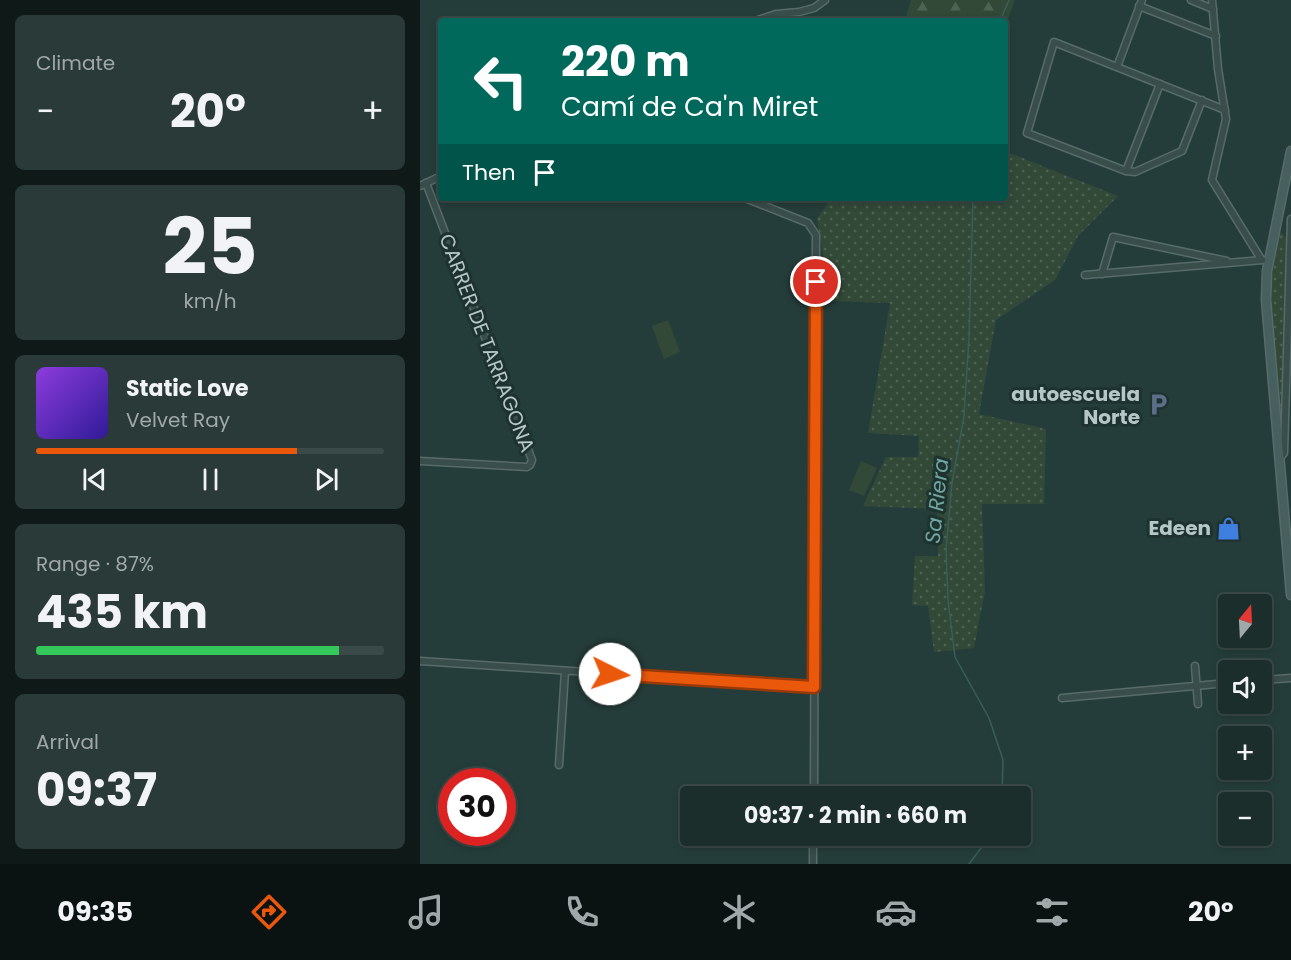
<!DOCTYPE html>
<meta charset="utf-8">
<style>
body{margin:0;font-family:Poppins,sans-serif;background:#293a38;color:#f1f3f6;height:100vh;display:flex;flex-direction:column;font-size:22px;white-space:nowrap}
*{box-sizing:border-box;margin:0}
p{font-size:20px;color:#a0a8a9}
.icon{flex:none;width:33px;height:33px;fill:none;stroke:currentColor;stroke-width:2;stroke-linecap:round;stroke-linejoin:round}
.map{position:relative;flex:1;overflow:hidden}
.details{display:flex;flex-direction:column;gap:15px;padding:15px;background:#0f1918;width:420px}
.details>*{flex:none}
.guide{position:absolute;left:18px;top:18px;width:570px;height:183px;border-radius:6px;box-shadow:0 3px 9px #0003,0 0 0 2px #3a4a48;background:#00695c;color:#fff;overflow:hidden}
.needle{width:39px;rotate:18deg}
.tools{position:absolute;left:798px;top:594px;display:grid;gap:12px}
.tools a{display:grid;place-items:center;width:54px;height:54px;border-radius:6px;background:#1c2e2c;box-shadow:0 3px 9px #0003,0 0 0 2px #3a4a48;font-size:30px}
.speed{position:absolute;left:18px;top:768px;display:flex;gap:12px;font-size:30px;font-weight:700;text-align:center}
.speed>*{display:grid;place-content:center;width:78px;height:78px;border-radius:50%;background:#1c2e2c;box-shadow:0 3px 9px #0003,0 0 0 2px #3a4a48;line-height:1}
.speed .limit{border:9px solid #d22;background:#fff;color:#111}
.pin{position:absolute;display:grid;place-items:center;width:51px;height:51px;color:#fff;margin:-26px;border:3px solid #fff;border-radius:50%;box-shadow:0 2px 6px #0007}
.me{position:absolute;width:66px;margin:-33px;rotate:94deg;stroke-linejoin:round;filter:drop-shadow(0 0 4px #0008)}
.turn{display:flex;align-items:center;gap:21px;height:126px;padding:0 24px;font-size:27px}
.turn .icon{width:78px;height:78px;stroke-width:2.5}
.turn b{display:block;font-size:42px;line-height:51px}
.then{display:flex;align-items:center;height:57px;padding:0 24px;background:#0003;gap:12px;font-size:22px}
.big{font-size:45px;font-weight:700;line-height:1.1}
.details .widget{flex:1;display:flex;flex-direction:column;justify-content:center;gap:9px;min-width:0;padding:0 21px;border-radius:9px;background:#293a38}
.details .dial{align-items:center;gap:0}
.dial b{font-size:78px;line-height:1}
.song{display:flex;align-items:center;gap:18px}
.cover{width:72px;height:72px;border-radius:9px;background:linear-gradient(135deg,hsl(270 70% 55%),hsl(250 70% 35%))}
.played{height:6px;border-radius:3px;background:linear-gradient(90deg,#ea580c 75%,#3a4a48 75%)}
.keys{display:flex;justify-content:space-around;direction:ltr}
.heat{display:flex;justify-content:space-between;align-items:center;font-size:33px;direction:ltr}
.charge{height:9px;border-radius:4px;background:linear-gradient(90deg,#34c759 87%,#3a4a48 0)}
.trip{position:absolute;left:260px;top:786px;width:351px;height:60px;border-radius:6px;background:#1c2e2c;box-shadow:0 3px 9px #0003,0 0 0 2px #3a4a48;font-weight:700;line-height:60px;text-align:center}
.menu{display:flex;height:96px;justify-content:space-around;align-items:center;background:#0b1212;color:#a0a8a9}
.menu .icon{width:42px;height:42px}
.menu .on{color:#ea580c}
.menu b{font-size:27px;color:#f1f3f6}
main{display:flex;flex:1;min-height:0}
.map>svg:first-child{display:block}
.grass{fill:url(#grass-dots)}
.forest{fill:url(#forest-firs)}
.pitch{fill:#324938}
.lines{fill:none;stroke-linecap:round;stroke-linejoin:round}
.stream{stroke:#365f5b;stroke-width:1.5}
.street-casing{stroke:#576b69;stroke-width:9}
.secondary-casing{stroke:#576b69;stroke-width:11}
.street{stroke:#394d4b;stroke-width:6}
.secondary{stroke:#47605f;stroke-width:8}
.route-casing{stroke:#983908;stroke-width:15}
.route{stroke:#ea580c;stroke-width:10}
.labels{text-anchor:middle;stroke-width:6;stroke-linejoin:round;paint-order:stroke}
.street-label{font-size:20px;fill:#b5c8c7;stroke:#1e3230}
.poi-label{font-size:20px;font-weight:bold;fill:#b5c8c7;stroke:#1e3230;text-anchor:end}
.water-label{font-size:21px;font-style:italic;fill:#6fa6a0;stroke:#1e3230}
</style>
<main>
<section class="details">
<div class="widget"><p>Climate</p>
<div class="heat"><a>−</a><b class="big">20°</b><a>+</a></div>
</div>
<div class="widget dial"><b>25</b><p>km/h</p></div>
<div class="widget">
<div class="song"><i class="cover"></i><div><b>Static Love</b><p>Velvet Ray</p></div></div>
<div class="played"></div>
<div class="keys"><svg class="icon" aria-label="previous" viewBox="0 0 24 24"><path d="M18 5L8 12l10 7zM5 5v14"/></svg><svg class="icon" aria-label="pause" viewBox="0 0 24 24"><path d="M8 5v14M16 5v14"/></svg><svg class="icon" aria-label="next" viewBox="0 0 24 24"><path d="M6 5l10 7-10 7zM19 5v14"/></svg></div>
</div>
<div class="widget"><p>Range · 87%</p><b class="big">435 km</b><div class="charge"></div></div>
<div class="widget"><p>Arrival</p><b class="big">09:37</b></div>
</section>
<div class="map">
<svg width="871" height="864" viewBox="0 0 871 864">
<defs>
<pattern id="grass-dots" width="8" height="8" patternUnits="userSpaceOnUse" patternTransform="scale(1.5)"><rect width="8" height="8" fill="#324938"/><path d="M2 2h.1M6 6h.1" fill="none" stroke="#4d6253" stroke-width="1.8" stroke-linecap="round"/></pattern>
<pattern id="forest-firs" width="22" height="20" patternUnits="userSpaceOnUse" patternTransform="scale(1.5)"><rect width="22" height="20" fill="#324938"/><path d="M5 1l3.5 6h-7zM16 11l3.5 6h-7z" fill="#4d6253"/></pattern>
</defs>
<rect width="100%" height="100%" fill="#253d3a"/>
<!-- grass -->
<g class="grass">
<path d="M585 151 698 196 658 236 635 280 576 320 559 414 626 429 624 504H562L565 591 554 648 514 652 508 606 492 605 495 556H518L517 509 443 506 466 457H498L499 436 448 433 470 303 411 301 397 219 411 198H585Z"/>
<path d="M860 232 868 238 862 435 853 336 851 282Z"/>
</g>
<!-- forest -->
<path class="forest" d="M491 0H595L585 27V21H485Z"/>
<!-- pitch -->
<g class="pitch">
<path d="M248 320 260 352 244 359 232 326Z"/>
<path d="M441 461 457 468 444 496 429 490Z"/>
</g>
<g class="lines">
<!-- stream -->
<g class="stream">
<path d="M580 21 589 0"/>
<path d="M553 198 549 338 544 416 532 483 526 550 528 600 535 657 569 718 583 760 582 796"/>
<path d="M549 864 570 836"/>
</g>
<defs>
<g id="street">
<path d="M771 0 793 9"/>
<path d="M792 0 798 69 806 119 792 180 841 259"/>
<path d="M719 6 796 36"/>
<path d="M335 21 356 14 379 12 394 8 405 0"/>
<path d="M697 67 722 0"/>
<path d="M782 100 762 151 715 172 706 171 607 133 634 42 805 110"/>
<path d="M706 171 740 84"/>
<path d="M0 186 21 176"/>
<path d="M325 198 388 223 396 235 394 796"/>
<path d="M682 274 693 237 807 261"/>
<path d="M665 275 843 260"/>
<path d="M859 459 864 453 871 219"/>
<path d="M0 461 107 467 110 465 112 460 6 183"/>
<path d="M0 661 394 687"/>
<path d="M775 666 778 704"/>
<path d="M842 680 871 678"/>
<path d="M642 698 808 683"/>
<path d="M139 765 145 671"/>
<path d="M393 864V836"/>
</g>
<path id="secondary" d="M871 151 847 271 846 300 871 595"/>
</defs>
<!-- street casing -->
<use href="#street" class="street-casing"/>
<!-- secondary casing -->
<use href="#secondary" class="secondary-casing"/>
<!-- street -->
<use href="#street" class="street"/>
<!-- secondary -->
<use href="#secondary" class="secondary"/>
</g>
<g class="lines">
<defs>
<path id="route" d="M190 674 394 687 396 282"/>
</defs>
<!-- route casing -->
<use href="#route" class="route-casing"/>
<!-- route -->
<use href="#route" class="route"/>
</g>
<!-- icons -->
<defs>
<symbol id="parking-bare" viewBox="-9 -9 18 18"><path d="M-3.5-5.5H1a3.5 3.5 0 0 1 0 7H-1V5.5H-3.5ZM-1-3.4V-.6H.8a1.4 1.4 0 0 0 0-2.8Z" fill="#5c6f8a" stroke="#1e3230" stroke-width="2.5" paint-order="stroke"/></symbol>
<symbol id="shop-bare" viewBox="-9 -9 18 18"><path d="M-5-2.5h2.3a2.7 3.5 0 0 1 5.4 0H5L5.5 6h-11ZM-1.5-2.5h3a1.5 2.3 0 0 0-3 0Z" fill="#3f7fe0" stroke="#1e3230" stroke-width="2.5" paint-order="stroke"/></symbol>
</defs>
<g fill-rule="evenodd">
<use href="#parking-bare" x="722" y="388" width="33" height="33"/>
<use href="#shop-bare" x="792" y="512" width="33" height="33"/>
</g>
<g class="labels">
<!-- street labels -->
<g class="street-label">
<text transform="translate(67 343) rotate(69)" y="7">CARRER DE TARRAGONA</text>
</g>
<!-- poi labels -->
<g class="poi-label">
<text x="720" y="401">autoescuela<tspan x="720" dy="23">Norte</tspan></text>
<text x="791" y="535">Edeen</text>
</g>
<!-- water labels -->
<g class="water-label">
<text transform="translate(517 501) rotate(-84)" y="7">Sa Riera</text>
</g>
</g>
</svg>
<div class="tools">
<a><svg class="needle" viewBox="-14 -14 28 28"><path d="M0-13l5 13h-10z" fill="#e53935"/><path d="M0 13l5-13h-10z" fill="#a0a8a9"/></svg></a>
<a><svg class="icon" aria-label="sound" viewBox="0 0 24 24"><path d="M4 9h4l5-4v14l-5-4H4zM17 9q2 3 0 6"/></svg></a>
<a>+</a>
<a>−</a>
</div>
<div class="speed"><div class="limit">30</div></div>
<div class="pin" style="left:396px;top:282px;background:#d93025"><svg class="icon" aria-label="arrive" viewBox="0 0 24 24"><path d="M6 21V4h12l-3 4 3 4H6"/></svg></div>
<svg class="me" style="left:190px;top:674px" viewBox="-20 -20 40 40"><circle r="19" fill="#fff"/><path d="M0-13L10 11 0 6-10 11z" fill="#ea580c"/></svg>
<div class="trip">09:37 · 2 min · 660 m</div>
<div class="guide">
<div class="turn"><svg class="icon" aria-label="left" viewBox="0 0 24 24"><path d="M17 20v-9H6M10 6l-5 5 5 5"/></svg><div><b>220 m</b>Camí de Ca'n Miret</div></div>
<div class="then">Then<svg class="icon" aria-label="arrive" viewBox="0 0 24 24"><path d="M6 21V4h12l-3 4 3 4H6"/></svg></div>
</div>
</div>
</main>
<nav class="menu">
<b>09:35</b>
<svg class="icon on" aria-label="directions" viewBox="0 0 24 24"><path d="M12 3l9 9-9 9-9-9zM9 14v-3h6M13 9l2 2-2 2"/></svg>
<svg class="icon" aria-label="music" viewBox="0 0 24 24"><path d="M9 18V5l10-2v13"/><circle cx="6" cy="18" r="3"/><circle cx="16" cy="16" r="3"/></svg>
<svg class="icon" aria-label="phone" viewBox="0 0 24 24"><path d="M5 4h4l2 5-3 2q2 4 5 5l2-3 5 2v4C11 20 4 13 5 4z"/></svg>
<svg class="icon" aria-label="climate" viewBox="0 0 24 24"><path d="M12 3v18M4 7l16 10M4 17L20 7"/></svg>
<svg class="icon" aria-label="car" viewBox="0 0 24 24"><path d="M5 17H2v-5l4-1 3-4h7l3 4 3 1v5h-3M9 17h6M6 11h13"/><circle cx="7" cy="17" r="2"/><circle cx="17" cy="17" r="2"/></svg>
<svg class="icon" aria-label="filters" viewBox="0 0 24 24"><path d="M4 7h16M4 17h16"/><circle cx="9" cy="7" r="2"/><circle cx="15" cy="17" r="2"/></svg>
<b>20°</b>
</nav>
